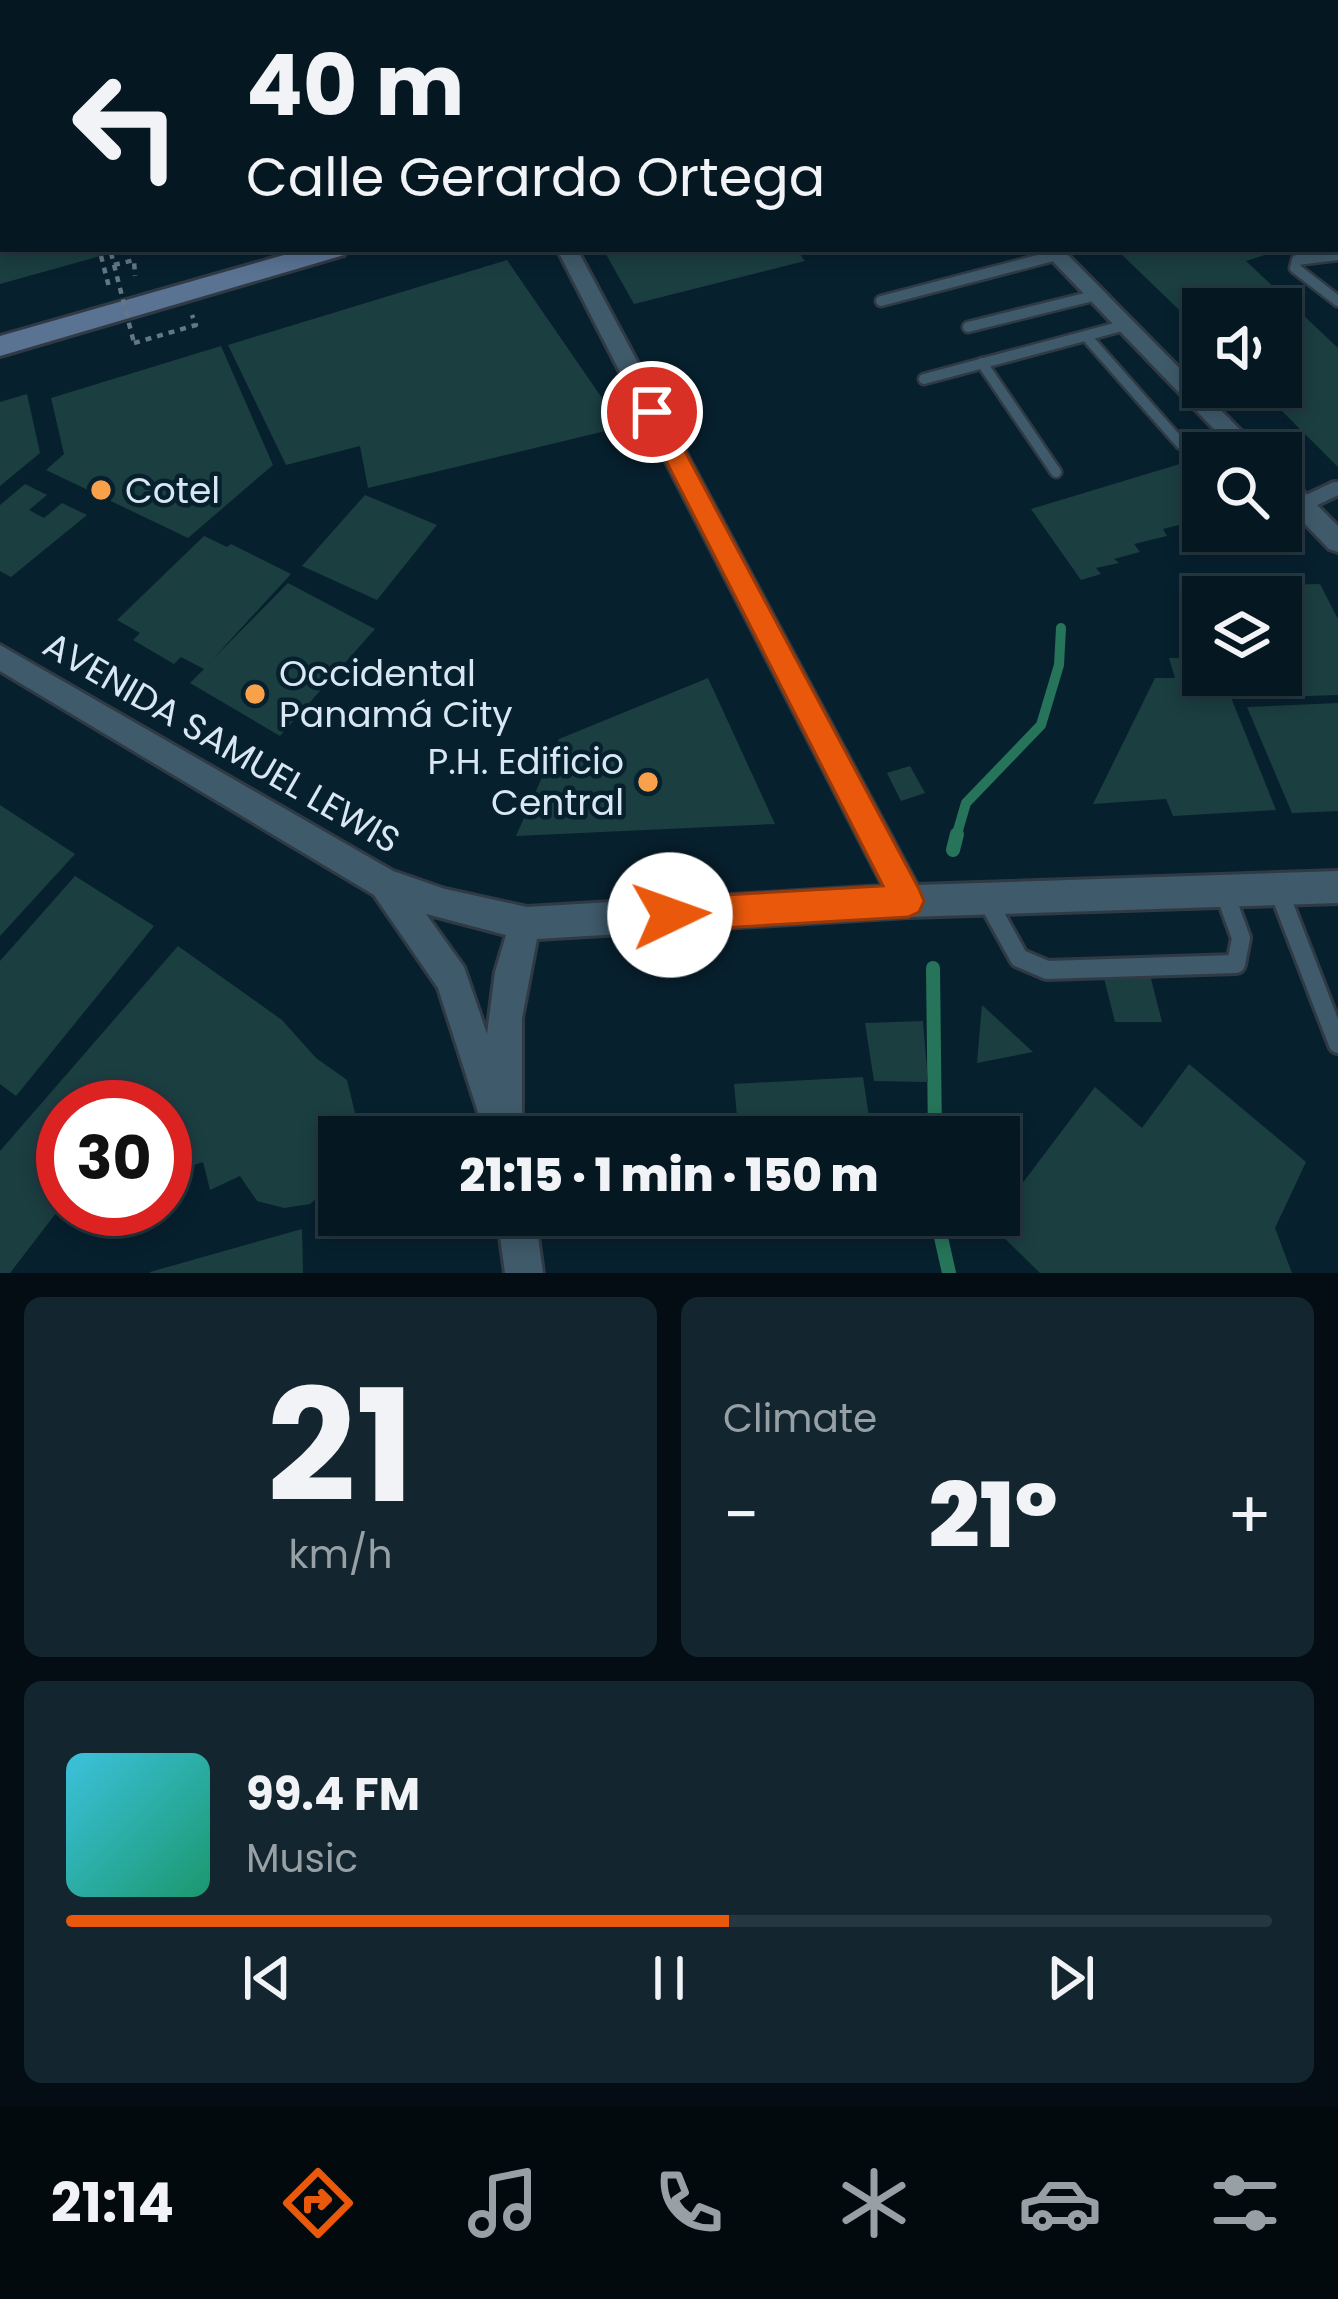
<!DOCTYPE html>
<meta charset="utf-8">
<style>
body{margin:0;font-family:Poppins,sans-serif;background:#13252f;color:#f1f3f6;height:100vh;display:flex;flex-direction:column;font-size:45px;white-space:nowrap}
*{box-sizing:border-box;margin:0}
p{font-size:39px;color:#97a0a5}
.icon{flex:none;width:66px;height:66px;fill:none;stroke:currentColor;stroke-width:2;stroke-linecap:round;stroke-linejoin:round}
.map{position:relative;height:1273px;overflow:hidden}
.side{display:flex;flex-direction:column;gap:24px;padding:24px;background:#030d13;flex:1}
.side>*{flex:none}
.guide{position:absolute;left:0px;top:0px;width:1338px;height:252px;box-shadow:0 6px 18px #0003,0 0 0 3px #263740;background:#051822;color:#f1f3f6;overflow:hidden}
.fabs{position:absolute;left:1182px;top:288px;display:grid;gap:24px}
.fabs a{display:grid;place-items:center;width:120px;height:120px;border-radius:0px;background:#051822;box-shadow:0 6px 18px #0003,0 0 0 3px #263740;font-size:60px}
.speed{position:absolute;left:36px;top:1080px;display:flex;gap:24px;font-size:60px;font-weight:700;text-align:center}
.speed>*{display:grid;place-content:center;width:156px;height:156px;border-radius:50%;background:#051822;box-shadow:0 6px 18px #0003,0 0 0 3px #263740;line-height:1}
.speed .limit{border:18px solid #d22;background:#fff;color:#111}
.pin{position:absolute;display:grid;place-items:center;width:102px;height:102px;color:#fff;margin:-51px;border:6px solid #fff;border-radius:50%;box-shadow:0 3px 12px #0007}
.me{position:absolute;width:132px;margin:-66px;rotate:87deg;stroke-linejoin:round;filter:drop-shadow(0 0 9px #0008)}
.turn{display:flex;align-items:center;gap:42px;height:252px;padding:0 48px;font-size:54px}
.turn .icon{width:156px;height:156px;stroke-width:2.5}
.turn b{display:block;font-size:84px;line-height:102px}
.big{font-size:90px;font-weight:800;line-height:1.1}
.side .tile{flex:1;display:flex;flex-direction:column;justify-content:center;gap:18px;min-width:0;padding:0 42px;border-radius:18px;background:#13252f}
.side .dial{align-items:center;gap:0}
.dial b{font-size:156px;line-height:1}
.song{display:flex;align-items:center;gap:36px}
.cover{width:144px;height:144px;border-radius:18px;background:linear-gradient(135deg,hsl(190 70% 55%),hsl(160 70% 35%))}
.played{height:12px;border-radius:6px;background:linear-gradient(90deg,#ea580c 55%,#263740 55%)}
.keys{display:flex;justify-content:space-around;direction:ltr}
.heat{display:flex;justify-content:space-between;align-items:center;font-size:66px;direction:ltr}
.side .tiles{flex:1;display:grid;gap:24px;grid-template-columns:1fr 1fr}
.tile:last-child{grid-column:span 2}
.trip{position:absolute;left:318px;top:1116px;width:702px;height:120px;border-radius:0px;background:#051822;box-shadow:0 6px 18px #0003,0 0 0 3px #263740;font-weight:800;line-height:120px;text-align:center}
.tab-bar{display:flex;height:192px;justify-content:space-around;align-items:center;background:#020a0e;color:#97a0a5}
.tab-bar .icon{width:84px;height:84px}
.tab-bar .on{color:#ea580c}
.tab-bar b{font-size:54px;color:#f1f3f6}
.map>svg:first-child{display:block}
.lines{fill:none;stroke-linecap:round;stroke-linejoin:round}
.stream-far1{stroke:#267459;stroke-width:10}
.stream{stroke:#267459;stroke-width:14}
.building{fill:#1b3e41}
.lane-far2-casing{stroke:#303a45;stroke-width:15}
.lane-far1-casing{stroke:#303a45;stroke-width:20}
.lane-casing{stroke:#303a45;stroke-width:24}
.street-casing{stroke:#303a45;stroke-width:6}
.secondary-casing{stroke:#303a45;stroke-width:6}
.path{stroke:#637784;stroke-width:4.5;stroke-dasharray:6 6;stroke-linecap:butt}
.lane-far2{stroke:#3f5a6a;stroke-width:10}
.lane-far1{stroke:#3f5a6a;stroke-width:14}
.lane{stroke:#3f5a6a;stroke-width:18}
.street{fill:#3f5a6a;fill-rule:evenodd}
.secondary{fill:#5a7393;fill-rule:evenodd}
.path-bridge{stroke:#637784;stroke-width:4.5;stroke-dasharray:6 6;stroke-linecap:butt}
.route{fill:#ea580c;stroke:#983908;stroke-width:3}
.poi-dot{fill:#f8a14a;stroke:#07202e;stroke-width:4.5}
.labels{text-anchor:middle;stroke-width:9;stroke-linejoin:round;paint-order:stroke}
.poi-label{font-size:36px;fill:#d8e7f1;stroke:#07202e;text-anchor:start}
.street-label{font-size:36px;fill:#d8e7f1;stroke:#07202e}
</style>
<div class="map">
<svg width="1338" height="1273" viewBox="0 0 1338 1273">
<rect width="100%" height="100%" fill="#07202e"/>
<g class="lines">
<!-- stream-far1 -->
<path class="stream-far1" d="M956 837 966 803 1041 725 1059 665 1061 628"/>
<!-- stream -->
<g class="stream">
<path d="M953 850 957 834"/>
<path d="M933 968 935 1137"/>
<path d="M936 1215 949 1273"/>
</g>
</g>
<!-- building -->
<g class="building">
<path d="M0 249H122V250L0 284Z"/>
<path d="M603 249H796L805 261 634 304Z"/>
<path d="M1116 249H1284L1246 261 1338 348V467L1258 387H1281V309H1203V333Z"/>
<path d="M507 260 622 427 368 488 360 446 286 465 228 345Z"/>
<path d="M221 346 273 465 188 538 46 470 64 454 51 398Z"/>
<path d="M27 394 40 453 0 486V402Z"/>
<path d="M1203 457V508L1189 512 1195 521 1163 529 1167 536 1134 544 1140 552 1114 559 1119 563 1096 568 1101 574 1081 580 1031 509Z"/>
<path d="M25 484 47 495 29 510 44 518 62 503 87 515 11 577 0 571V505Z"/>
<path d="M365 495 437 525 377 600 302 566Z"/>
<path d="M204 536 227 547 231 544 291 574 212 660 288 583 375 629 280 736 190 683 204 669 181 657 174 664 133 640 140 633 117 620Z"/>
<path d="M1320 584 1338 619V695L1243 698 1233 675H1281V597H1201L1197 587Z"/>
<path d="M1169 658H1203V675H1222L1276 810 1173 816 1166 799 1093 804 1155 678H1175Z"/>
<path d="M708 678 775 824 516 836 559 739Z"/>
<path d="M1338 703V811L1292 813 1247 707Z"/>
<path d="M910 766 925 793 901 801 887 773Z"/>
<path d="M0 805 75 854 0 936Z"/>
<path d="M75 876 154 926 16 1096 0 1084V961Z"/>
<path d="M178 946 282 1020 316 1058 347 1080 356 1117 351 1137H339L337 1181 310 1204 284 1208 257 1201 240 1176 210 1190 203 1162 179 1170 175 1139 165 1133V1107H63V1204L10 1273H0V1151Z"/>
<path d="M1103 974 1150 975 1162 1022H1115Z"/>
<path d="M982 1005 1033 1052 977 1063Z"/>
<path d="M923 1021 928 1082 874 1081 865 1023Z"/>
<path d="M1189 1064 1306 1162 1275 1228 1292 1273H1040L991 1225 1095 1087 1142 1128Z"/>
<path d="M863 1077 872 1137H739L734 1084Z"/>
<path d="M302 1229 303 1273H150V1272Z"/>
</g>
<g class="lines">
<defs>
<g id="lane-far2">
<path d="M1338 255 1297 260 1295 268 1338 301"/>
<path d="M881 301 1057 255"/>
<path d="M968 327 1097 295"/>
<path d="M1086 336 1181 444"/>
<path d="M982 363 1056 472"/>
<path d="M924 379 1126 325"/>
<path d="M1328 492 1338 487"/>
</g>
<path id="lane-far1" d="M1301 505 1335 489"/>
<g id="lane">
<path d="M1278 889 1338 1044"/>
<path d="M988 902 1019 958 1047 970 1236 964 1241 938 1224 891"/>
</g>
<g id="street">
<path d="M557 249H577L917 885 1338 871V903L908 917 537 939 522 1018V1137H486L438 988 374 895 0 671V645L393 871 445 889 527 907 883 886ZM426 914 506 935 495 972 487 1034 464 967Z"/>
<path d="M1041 249H1062L1263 453H1237Z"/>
<path d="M1281 475 1290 478 1338 526V552L1329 549 1281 499Z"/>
<path d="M497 1215H535L543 1273H505Z"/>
</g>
<g id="secondary">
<path d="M749 0H771L773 3H751Z"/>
<path d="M1338 50V64L1335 65V51Z"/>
<path d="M305 249H348L344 255 0 356V336Z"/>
</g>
</defs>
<!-- lane-far2 casing -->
<use href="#lane-far2" class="lane-far2-casing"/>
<!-- lane-far1 casing -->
<use href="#lane-far1" class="lane-far1-casing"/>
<!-- lane casing -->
<use href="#lane" class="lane-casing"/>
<!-- street casing -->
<use href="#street" class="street-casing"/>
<!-- secondary casing -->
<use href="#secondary" class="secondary-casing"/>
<!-- path -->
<g class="path">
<path d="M101 256 109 287"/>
<path d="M114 265 134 260 135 276"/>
<path d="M134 343 196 325 192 315"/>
</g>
<!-- lane-far2 -->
<use href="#lane-far2" class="lane-far2"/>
<!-- lane-far1 -->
<use href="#lane-far1" class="lane-far1"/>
<!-- lane -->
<use href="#lane" class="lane"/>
<!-- street -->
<use href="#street" class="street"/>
<!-- secondary -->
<use href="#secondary" class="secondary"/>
<!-- path-bridge -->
<path class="path-bridge" d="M111 253 134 343"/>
</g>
<!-- route -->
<path class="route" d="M652 404 664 412 919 889 924 901 919 912 908 917 670 931 658 926 654 915 658 903 670 898 883 886 641 412Z"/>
<!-- markers -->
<g class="poi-dot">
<circle cx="101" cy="490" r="12"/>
<circle cx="255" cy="694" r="12"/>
<circle cx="648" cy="782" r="12"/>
</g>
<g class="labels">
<!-- poi labels -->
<g class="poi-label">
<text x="125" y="503">Cotel</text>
<text x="279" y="686">Occidental<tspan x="279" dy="41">Panamá City</tspan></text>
<text x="624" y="774" text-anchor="end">P.H. Edificio<tspan x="624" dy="41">Central</tspan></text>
</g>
<!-- street labels -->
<g class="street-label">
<text transform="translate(222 742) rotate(30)" y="13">AVENIDA SAMUEL LEWIS</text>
</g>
</g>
</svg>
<div class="fabs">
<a><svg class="icon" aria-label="sound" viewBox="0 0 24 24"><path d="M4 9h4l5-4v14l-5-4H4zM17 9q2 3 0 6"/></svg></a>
<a><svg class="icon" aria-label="search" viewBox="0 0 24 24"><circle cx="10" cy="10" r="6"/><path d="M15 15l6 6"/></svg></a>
<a><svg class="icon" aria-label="layers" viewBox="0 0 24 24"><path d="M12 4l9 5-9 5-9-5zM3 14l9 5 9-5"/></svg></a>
</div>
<div class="speed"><div class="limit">30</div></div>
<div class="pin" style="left:652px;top:412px;background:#d93025"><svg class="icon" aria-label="arrive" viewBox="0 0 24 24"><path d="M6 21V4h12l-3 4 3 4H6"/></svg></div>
<svg class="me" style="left:670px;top:915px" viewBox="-20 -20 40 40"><circle r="19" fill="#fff"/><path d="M0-13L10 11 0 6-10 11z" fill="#ea580c"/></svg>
<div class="trip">21:15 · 1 min · 150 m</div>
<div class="guide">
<div class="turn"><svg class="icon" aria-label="left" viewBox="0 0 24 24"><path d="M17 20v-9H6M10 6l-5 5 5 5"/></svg><div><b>40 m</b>Calle Gerardo Ortega</div></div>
</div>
</div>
<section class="side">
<div class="tiles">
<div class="tile dial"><b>21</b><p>km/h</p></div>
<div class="tile"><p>Climate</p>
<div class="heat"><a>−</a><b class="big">21°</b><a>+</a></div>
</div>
<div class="tile">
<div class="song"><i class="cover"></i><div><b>99.4 FM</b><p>Music</p></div></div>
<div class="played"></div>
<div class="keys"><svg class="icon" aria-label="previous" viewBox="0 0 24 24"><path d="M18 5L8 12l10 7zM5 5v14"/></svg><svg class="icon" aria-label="pause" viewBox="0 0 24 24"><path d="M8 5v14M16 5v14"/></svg><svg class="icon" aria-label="next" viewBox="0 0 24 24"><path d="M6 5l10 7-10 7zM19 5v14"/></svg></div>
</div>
</div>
</section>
<nav class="tab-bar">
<b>21:14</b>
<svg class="icon on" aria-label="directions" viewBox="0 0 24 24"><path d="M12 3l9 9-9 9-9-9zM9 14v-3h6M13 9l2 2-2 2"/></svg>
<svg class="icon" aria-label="music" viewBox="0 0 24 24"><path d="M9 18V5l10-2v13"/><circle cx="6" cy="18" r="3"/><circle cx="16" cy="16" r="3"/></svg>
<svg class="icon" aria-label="phone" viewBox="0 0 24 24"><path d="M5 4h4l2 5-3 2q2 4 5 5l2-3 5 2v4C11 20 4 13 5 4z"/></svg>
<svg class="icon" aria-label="climate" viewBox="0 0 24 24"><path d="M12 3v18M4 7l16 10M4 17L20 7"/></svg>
<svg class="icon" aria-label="car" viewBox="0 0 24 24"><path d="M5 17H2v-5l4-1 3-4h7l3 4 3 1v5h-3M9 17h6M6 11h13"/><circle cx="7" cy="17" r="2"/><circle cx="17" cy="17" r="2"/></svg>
<svg class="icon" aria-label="filters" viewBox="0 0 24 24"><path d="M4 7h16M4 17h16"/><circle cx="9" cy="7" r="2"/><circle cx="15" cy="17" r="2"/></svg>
</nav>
